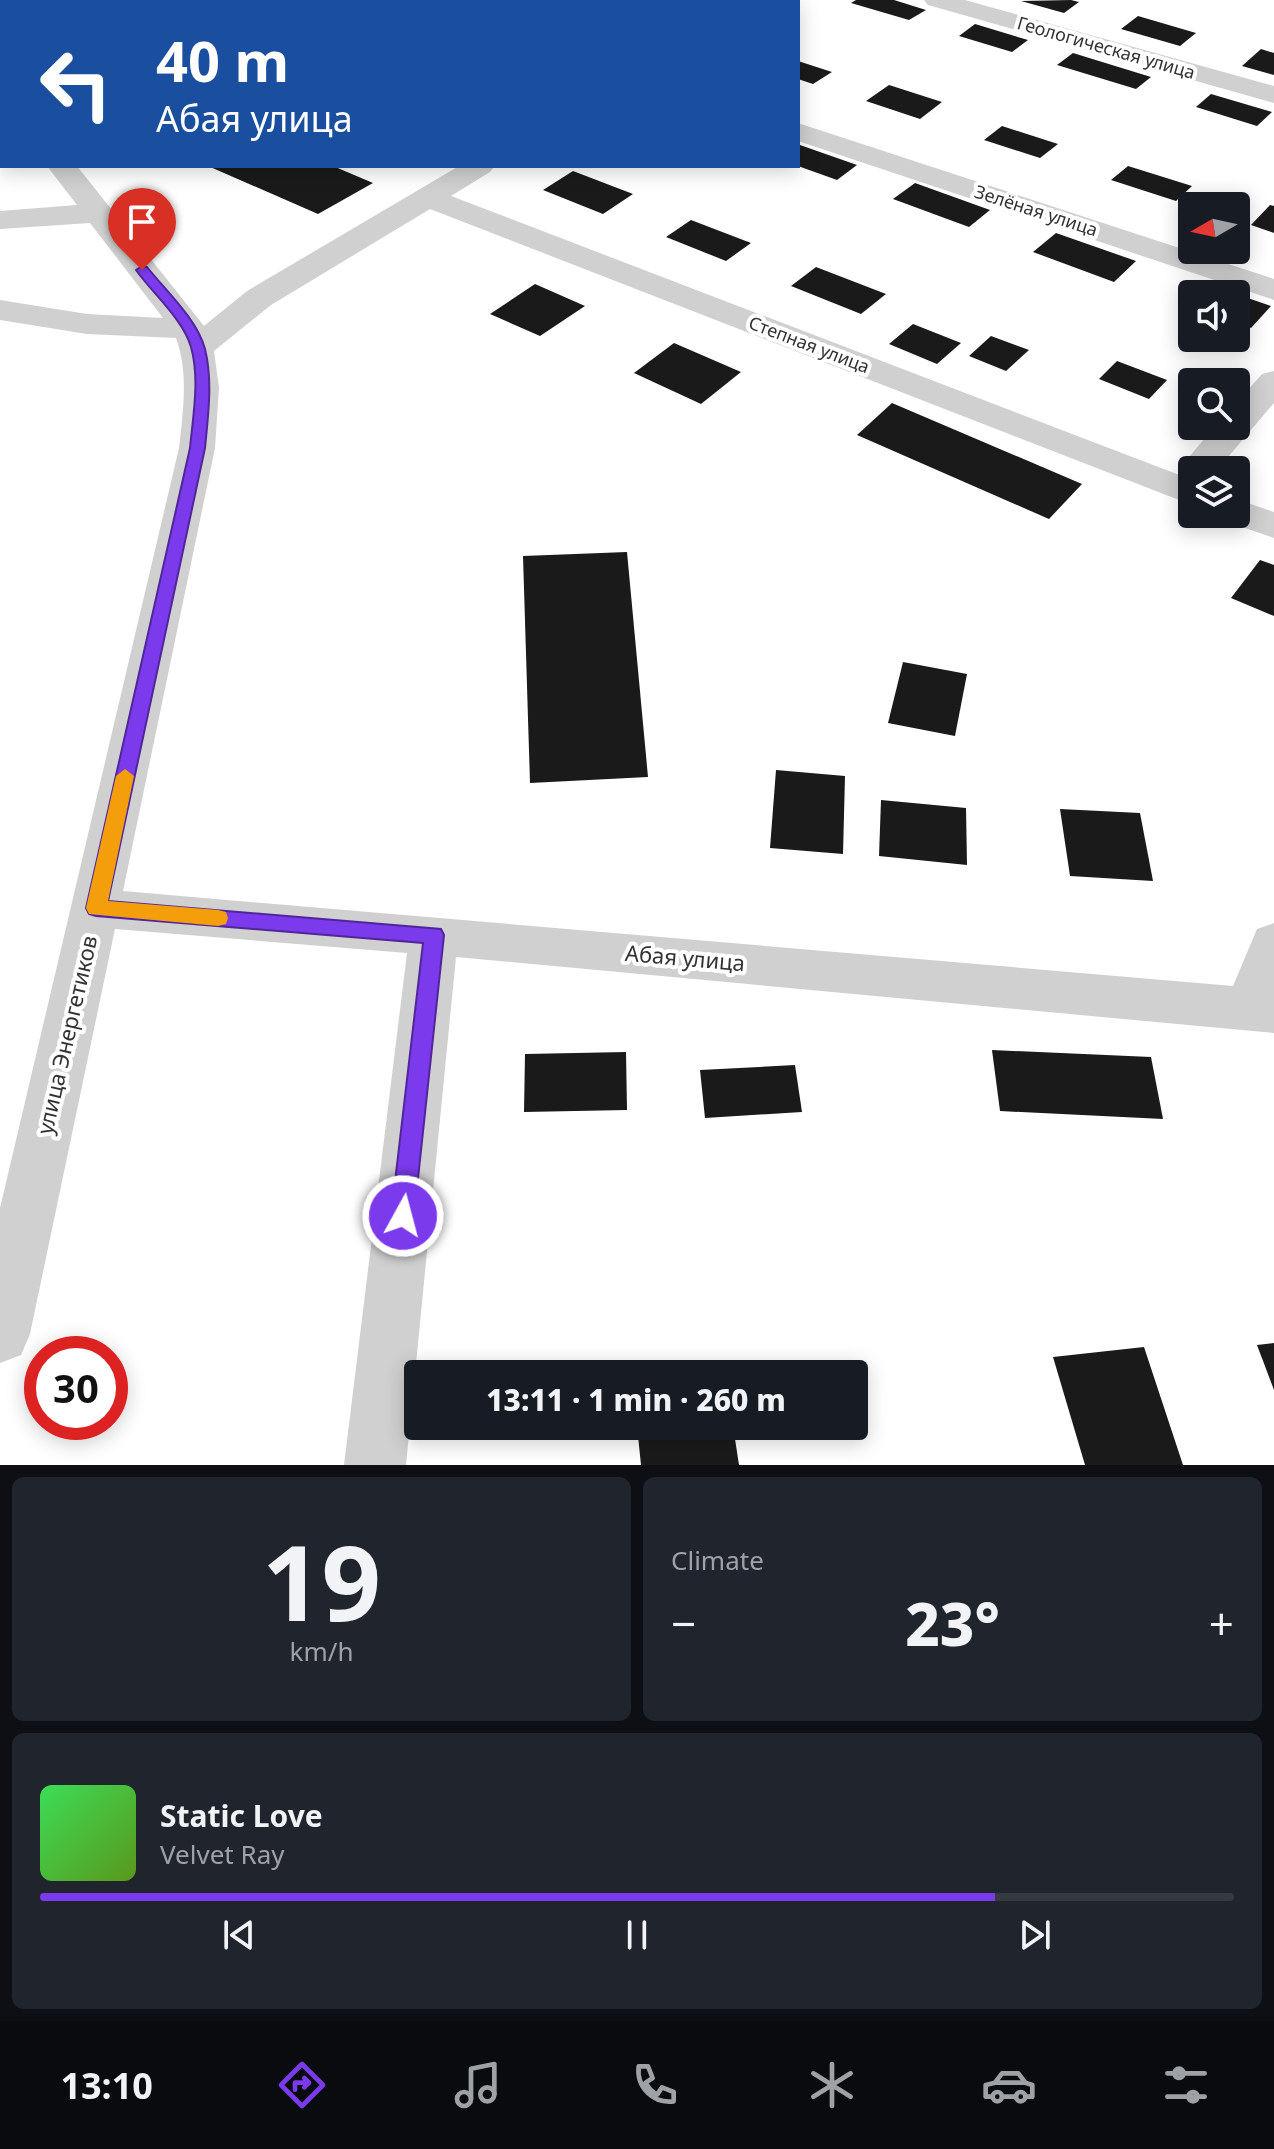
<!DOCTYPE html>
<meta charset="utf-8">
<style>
body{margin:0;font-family:"Noto Sans",sans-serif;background:#20242c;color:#f1f3f6;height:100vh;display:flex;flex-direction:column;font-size:30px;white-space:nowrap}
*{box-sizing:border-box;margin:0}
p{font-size:26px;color:#9ea1a6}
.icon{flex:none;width:44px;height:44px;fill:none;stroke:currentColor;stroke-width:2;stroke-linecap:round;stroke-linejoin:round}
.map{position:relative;height:1465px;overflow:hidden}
.drawer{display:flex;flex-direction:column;gap:12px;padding:12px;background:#0d0f14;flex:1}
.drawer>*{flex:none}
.hud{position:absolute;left:0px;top:0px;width:800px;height:168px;box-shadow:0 4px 20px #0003;background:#1a4fa0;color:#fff;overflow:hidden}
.needle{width:52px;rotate:261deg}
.controls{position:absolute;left:1178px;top:192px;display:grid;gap:16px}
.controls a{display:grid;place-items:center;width:72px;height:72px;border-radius:8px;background:#171b24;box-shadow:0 4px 20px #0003;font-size:40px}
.speed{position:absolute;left:24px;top:1336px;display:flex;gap:16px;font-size:40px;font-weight:700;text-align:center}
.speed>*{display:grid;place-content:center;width:104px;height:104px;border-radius:50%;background:#171b24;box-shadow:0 4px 20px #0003;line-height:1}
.speed .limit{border:12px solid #d22;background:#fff;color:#111}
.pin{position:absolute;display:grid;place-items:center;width:68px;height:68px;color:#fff;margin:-82px -34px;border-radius:50% 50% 50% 0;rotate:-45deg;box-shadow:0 0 8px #0007}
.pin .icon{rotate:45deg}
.me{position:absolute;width:88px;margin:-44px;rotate:7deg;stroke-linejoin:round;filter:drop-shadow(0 0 6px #0008)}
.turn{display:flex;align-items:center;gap:28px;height:168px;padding:0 24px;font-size:36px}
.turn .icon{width:104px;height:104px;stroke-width:2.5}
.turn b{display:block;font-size:56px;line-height:68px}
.big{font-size:60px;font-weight:800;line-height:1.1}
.drawer .widget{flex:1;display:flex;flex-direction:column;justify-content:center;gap:12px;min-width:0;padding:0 28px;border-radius:12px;background:#20242c}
.drawer .dial{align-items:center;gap:0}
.dial b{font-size:104px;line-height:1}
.song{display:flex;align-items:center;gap:24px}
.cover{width:96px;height:96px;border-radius:12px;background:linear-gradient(135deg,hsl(130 70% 55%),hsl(90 70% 35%))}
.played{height:8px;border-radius:4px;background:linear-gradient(90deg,#7c3aed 80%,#363941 80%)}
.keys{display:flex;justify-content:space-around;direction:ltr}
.heat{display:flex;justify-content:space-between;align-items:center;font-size:44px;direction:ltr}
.drawer .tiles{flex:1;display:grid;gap:12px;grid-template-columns:1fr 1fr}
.widget:last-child{grid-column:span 2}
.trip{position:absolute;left:404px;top:1360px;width:464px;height:80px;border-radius:8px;background:#171b24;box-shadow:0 4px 20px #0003;font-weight:800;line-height:80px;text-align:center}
.tab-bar{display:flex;height:128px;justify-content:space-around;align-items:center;background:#090b0e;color:#9ea1a6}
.tab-bar .icon{width:56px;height:56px}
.tab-bar .selected{color:#7c3aed}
.tab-bar b{font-size:36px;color:#f1f3f6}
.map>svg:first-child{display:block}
.building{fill:#1a1a1a}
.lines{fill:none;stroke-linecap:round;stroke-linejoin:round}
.minor{fill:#d0d0d0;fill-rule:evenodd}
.route{fill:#7c3aed;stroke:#51269a;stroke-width:2}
.slow{fill:#f59e0b}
.labels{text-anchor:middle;stroke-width:8;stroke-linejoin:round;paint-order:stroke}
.far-street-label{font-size:18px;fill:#333;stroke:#fff}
.street-label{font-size:22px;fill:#333;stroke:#fff}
</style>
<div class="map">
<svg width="1274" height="1465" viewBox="0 0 1274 1465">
<rect width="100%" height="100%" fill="#fff"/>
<!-- building -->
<g class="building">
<path d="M856 0H894L926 10 909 20 851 3Z"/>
<path d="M1071 0 1079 2 1064 13 1021 1Z"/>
<path d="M1138 16 1196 33 1180 46 1121 29Z"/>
<path d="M975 24 1028 40 1012 52 959 36Z"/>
<path d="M1261 49 1274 53V75L1242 66Z"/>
<path d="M1073 53 1151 77 1136 89 1057 65Z"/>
<path d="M798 61 832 72 813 84 798 79Z"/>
<path d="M889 85 942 102 920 119 866 101Z"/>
<path d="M1211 94 1272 112 1257 126 1196 107Z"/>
<path d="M1002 126 1058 144 1040 158 984 140Z"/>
<path d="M800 145 857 165 837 180 798 166Z"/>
<path d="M208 166H333L373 183 318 214Z"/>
<path d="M1128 166 1192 186 1176 201 1111 180Z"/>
<path d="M573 171 633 194 603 214 543 190Z"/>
<path d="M915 183 990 210 969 227 893 199Z"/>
<path d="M1270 205 1274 206V233L1251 225Z"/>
<path d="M691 220 751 243 726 261 666 237Z"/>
<path d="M1056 233 1136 261 1114 282 1033 252Z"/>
<path d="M816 267 886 294 861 314 791 286Z"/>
<path d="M1199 280 1236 294H1192V306L1178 301Z"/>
<path d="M535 284 585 306 540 336 490 314Z"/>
<path d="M1236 294 1271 306 1251 328 1236 322Z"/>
<path d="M913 324 961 343 937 364 889 344Z"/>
<path d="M991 336 1029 350 1006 371 969 356Z"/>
<path d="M674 343 741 372 701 404 634 373Z"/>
<path d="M1117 361 1167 380 1149 399 1099 379Z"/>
<path d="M892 403 1082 484 1049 519 857 435Z"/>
<path d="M627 552 648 777 530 783 523 556Z"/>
<path d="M1260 560 1274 565V616L1231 598Z"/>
<path d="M903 662 967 674 955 736 888 723Z"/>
<path d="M776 770 845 776 843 854 770 848Z"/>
<path d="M881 800 966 808 967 865 879 856Z"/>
<path d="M1060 809 1140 813 1153 881 1070 876Z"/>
<path d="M992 1050 1151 1057 1163 1119 1000 1111Z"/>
<path d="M626 1052 627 1110 524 1112 525 1054Z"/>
<path d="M795 1065 802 1112 705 1118 700 1070Z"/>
<path d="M1274 1343V1390L1257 1345Z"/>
<path d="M1144 1347 1183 1465H1085L1053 1357Z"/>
<path d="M637 1426H733L739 1465H641Z"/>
</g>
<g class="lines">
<!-- minor -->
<g class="minor">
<rect x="28" y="0" width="26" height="2"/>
<path d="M753 0H781L751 2Z"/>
<path d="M924 0H965L1274 86V103L928 5Z"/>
<rect x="0" y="106" width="2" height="17"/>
<path d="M798 123 1274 279V300L798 141Z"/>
<path d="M47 166H77L204 326 247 291 459 166H495L490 172 451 196 1182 476 1178 470 1215 426H1236V403L1262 374 1274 371V403L1217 470H1192V505L430 209 271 305 214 351 219 388 215 448 123 891 1233 986 1257 929 1274 923V1033L456 957 406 1465H344L407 953 115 929 30 1334 21 1355 0 1363V1208L179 448C183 412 189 374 176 338L87 334 0 320V300L87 314 163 318 90 223 0 229V211L77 205Z"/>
<path d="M1236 499 1274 512V538L1222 520 1219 514H1236Z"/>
</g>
</g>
<!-- route -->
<path class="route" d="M142 266 147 267C166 291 197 319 205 349 213 381 208 416 205 448L108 901 441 929 444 935 414 1216 411 1223 403 1227 394 1223 391 1216 423 943 96 916 89 914 86 908 190 448C193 416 200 379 191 347 183 319 153 294 136 270Z"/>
<!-- slow -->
<path class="slow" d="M125 769 134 776 108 901 218 910 226 912 228 918 226 924 218 926 89 914 86 908 116 776Z"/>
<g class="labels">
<!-- far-street labels -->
<g class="far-street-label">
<text transform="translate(1106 48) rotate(16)" y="6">Геологическая улица</text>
<text transform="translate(1036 211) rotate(18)" y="6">Зелёная улица</text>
<text transform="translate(809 345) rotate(21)" y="6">Степная улица</text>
</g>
<!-- street labels -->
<g class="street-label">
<text transform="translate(685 958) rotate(5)" y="8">Абая улица</text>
<text transform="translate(67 1035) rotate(-77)" y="8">улица Энергетиков</text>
</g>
</g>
</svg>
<div class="controls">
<a><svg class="needle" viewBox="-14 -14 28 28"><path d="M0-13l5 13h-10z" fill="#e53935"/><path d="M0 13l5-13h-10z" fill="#9ea1a6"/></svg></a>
<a><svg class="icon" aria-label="sound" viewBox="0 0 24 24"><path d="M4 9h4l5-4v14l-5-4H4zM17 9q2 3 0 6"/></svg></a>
<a><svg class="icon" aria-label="search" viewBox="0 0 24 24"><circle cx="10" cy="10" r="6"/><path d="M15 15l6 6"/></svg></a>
<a><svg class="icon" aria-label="layers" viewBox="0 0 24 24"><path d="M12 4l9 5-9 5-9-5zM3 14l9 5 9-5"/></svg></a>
</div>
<div class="speed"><div class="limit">30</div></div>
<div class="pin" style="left:142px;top:270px;background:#d93025"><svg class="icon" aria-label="arrive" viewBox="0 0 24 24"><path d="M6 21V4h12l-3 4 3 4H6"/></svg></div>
<svg class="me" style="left:403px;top:1216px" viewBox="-20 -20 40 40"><circle r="17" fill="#7c3aed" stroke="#fff" stroke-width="3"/><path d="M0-11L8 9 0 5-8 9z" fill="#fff"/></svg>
<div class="trip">13:11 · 1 min · 260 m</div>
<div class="hud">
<div class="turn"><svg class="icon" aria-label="left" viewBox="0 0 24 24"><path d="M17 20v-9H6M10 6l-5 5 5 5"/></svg><div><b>40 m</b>Абая улица</div></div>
</div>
</div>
<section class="drawer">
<div class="tiles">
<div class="widget dial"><b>19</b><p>km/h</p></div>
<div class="widget"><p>Climate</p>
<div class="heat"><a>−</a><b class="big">23°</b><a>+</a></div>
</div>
<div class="widget">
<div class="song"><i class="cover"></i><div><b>Static Love</b><p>Velvet Ray</p></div></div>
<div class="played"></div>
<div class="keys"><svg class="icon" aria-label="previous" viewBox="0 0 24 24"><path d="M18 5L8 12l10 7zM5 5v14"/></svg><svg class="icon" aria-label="pause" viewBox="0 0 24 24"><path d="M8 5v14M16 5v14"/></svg><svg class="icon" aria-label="next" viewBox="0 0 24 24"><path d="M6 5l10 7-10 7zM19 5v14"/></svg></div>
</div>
</div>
</section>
<nav class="tab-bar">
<b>13:10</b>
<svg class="icon selected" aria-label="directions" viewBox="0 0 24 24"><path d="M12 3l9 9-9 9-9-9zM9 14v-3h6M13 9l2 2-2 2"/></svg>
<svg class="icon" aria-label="music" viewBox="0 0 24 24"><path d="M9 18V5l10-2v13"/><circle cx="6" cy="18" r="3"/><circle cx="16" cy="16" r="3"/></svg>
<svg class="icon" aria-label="phone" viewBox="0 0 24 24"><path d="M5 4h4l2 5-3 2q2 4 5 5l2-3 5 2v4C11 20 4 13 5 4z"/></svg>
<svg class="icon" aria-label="climate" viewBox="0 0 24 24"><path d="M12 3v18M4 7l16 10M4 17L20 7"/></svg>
<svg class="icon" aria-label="car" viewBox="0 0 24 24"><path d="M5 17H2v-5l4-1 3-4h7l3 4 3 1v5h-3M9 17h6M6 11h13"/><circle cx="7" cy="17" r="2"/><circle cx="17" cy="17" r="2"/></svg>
<svg class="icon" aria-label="filters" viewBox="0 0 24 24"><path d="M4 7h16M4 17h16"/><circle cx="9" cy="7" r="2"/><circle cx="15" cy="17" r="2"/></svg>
</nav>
